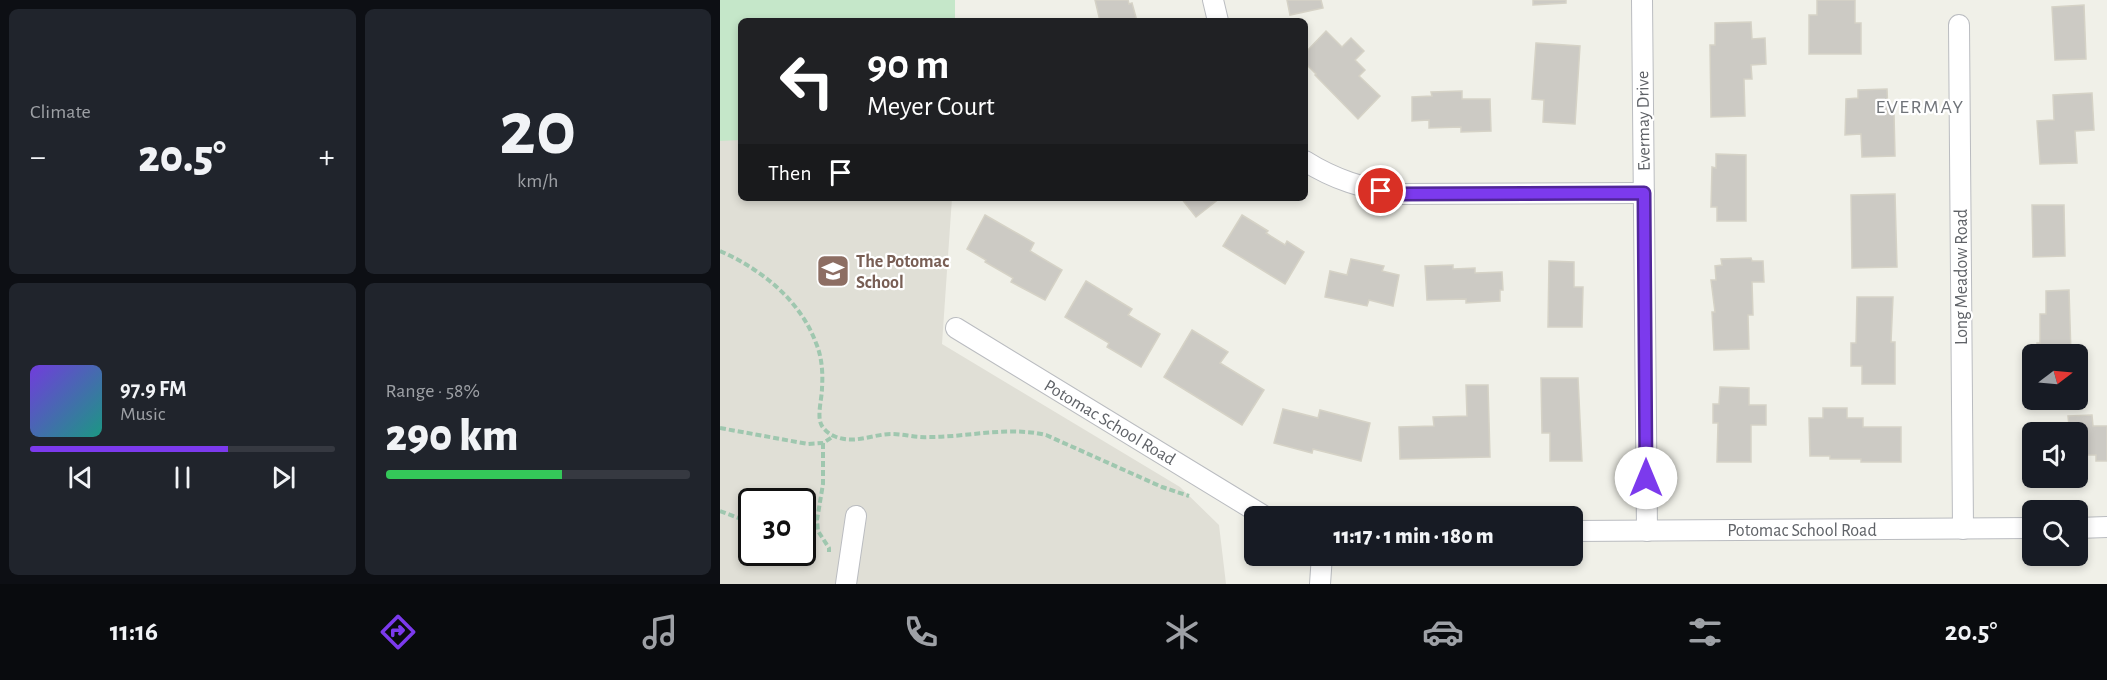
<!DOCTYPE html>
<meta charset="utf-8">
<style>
body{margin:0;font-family:"Alegreya Sans",sans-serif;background:#20242c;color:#f1f3f6;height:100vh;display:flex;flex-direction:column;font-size:22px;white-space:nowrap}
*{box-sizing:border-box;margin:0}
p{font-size:20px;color:#9ea1a6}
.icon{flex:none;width:33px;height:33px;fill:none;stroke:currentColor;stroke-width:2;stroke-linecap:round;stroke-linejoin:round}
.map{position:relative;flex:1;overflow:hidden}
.details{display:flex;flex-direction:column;gap:9px;padding:9px;background:#0d0f14;width:720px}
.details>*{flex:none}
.guide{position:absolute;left:18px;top:18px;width:570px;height:183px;border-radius:9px;box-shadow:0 3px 9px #0003;background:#202124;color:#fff;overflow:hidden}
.needle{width:39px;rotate:74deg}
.tools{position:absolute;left:1302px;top:344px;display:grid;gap:12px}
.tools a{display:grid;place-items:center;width:66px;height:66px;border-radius:9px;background:#171b24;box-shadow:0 3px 9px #0003;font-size:30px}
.speed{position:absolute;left:18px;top:488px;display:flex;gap:12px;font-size:30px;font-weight:700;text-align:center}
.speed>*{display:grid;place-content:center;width:78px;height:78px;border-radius:50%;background:#171b24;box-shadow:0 3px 9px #0003;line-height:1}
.speed .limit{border:3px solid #111;border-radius:9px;background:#fff;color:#111}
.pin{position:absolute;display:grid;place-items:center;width:51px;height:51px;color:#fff;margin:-26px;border:3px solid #fff;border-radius:50%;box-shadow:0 2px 6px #0007}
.me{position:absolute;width:66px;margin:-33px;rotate:0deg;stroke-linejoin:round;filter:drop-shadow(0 0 4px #0008)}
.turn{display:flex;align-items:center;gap:21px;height:126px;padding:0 30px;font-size:27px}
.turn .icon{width:78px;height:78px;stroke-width:2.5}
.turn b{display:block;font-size:42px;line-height:51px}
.then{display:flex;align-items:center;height:57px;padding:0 30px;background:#0003;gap:12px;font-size:22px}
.big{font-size:45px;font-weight:800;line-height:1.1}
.details .card{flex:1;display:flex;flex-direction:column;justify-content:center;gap:9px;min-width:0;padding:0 21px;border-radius:9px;background:#20242c}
.details .dial{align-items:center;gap:0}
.dial b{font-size:78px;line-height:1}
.song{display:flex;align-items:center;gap:18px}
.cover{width:72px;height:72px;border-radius:9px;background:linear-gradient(135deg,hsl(260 70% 55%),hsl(170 70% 35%))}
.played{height:6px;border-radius:3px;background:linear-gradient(90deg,#7c3aed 65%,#363941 65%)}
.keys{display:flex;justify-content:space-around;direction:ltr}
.heat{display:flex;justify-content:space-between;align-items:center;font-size:33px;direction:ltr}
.charge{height:9px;border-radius:4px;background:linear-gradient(90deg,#34c759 58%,#363941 0)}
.details .tiles{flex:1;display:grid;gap:9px;grid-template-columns:repeat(2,1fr)}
.trip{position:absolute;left:524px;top:506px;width:339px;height:60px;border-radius:9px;background:#171b24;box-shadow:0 3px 9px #0003;font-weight:800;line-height:60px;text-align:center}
.menu{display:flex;height:96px;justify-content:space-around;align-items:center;background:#090b0e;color:#9ea1a6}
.menu .icon{width:42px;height:42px}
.menu .active{color:#7c3aed}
.menu b{font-size:27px;color:#f1f3f6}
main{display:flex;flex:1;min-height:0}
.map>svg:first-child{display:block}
.education{fill:#e0dfd6;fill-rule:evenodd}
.green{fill:#c5e7c9}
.building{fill:#cccac4;stroke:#d5d2c6;stroke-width:1.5}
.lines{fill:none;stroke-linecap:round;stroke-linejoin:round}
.minor-casing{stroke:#babcc0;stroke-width:22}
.path{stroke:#9fc7af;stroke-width:4;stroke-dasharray:6 3;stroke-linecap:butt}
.minor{stroke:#fff;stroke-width:20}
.route-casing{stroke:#51269a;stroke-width:15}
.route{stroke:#7c3aed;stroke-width:10}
.labels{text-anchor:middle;stroke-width:4.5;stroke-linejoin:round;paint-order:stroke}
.street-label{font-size:18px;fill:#5f6267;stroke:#fff}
.education-label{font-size:18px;font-weight:bold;fill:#785e54;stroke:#fff;text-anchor:start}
.neighbourhood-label{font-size:20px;letter-spacing:1.5px;fill:#707479;stroke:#fff}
</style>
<main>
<section class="details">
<div class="tiles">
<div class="card"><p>Climate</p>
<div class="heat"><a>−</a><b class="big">20.5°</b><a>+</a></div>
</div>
<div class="card dial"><b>20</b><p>km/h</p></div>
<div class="card">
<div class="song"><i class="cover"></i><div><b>97.9 FM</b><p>Music</p></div></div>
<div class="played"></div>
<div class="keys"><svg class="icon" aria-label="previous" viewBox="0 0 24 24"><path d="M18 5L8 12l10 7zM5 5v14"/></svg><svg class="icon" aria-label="pause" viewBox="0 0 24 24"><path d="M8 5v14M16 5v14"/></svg><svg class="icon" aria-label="next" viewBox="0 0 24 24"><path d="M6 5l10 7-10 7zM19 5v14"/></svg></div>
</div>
<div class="card"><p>Range · 58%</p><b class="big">290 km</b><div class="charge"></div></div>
</div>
</section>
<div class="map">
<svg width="1387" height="584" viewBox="0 0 1387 584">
<rect width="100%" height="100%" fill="#f0f0e8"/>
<!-- education -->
<path class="education" d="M0 0H235V21H21V198H232L222 344 460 487 499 525 506 584H0ZM32 501H82V552H32Z"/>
<!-- green -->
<path class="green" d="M0 0H235V21H21V140L0 141Z"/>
<!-- building -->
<g class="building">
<path d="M375 0H408L409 4 412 3 417 21H380Z"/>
<path d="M567 0H601L603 8 570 15Z"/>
<path d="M813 0H846V3L813 5Z"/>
<path d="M1097 0H1135V23H1141V54H1089V15H1097Z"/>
<path d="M1364 5 1366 59 1335 60 1332 7Z"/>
<path d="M1031 22 1032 39 1045 38 1046 64 1031 65 1032 79H1024L1025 116 991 117 990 45H995V23Z"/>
<path d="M606 31 622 47 631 38 644 51 635 60 645 70 639 76 660 96 638 119 595 75 596 74 585 63V53Z"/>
<path d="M816 43 860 46 855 124 823 122 824 100 812 99Z"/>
<path d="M1167 89 1168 113H1174L1175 156 1142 157 1141 134 1125 135 1126 99 1138 98V90Z"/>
<path d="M742 91V99H770L771 131 741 132V127L709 128V120L692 121V97L712 96 711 92Z"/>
<path d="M1372 93 1374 130 1355 131 1357 163 1320 164 1317 121 1334 120 1333 95Z"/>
<path d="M996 154 1026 155V221H997V207H991L992 167 996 168Z"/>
<path d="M1175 194 1177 267 1132 268 1131 195Z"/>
<path d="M461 198H500L476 217Z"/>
<path d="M1312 205H1344L1345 256 1313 257Z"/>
<path d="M265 215 314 243 310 251 342 270 325 300 291 282 293 278 265 262 266 260 247 249Z"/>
<path d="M522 215 548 231 546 233 565 245 567 241 584 252 565 284 503 246Z"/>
<path d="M1031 258 1032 261H1043L1044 282H1032L1033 315H1028L1029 349 994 350 992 312H995L991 280H996L995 266 1002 265 1001 259Z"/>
<path d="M631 259 664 266 662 271 679 275 673 306 649 300 647 306 605 297 610 271 627 275Z"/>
<path d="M829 261 854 262V287H863L862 327H828Z"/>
<path d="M733 265V269L755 268V273L782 272 783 290H780V301L746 303V299L707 300 705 266Z"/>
<path d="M366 281 412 309 408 315 440 334 421 367 387 347 389 343 345 317Z"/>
<path d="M1349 290 1351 354H1317V343H1320V314H1326V291Z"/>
<path d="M1137 297H1173L1171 342H1175V384H1142V366H1131V343H1136Z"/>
<path d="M472 330 508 352 500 363 544 390 522 425 444 377Z"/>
<path d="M821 378H858L862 461H830V433H822Z"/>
<path d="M746 385H768L770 457 680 459 679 427 714 426 713 417 747 416Z"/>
<path d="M1000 387 1029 388V405H1046V425H1031V462H997L998 423H993V404H999Z"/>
<path d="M1103 408H1127V418H1143V427H1181V462H1141V459H1110V456H1090L1089 418H1103Z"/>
<path d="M563 409 598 418 600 410 650 423 641 461 593 449 592 453 554 443Z"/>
<path d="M1372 415 1373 426H1387V461H1376V455H1358V432H1324L1323 427 1349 426 1348 416Z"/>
</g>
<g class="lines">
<defs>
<g id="minor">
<path d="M493 0 498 21"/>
<path d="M922 0 927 531"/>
<path d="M1239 25 1243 529"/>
<path d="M585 161C615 180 643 188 678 194L924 193"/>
<path d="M236 328 544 516"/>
<path d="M1358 528 1387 527"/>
<path d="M852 531 1312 528"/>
<path d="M126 584 136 516"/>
<path d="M600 584 602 555"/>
</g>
</defs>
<!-- minor casing -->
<use href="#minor" class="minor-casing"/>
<!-- path -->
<g class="path">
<path d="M0 251C41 269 80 300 96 343 102 357 103 373 102 388 102 398 97 415 101 424 103 429 109 434 114 436 134 445 152 434 172 434 184 434 196 438 209 437 249 437 287 426 326 435L442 487 469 496"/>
<path d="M0 428 88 444 103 443 114 436"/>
<path d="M103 443V484L97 520 98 531 109 548V552"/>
<path d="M0 511 32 523"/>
<path d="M82 523 96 520"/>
</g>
<!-- minor -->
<use href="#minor" class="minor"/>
</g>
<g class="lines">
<defs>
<path id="route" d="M661 191 678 194 924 193 926 478"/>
</defs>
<!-- route casing -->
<use href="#route" class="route-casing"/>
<!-- route -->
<use href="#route" class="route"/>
</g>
<!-- icons -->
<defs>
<symbol id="school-square" viewBox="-11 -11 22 22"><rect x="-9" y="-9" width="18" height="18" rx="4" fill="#8d6e63" stroke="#fff"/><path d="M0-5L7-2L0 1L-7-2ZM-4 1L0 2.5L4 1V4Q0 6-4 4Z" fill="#fff"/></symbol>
</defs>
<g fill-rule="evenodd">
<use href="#school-square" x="94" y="252" width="38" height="38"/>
</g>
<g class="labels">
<!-- street labels -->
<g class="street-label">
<text transform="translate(923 121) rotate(-91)" y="6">Evermay Drive</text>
<text transform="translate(1241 277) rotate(-90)" y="6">Long Meadow Road</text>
<text transform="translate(390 422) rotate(31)" y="6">Potomac School Road</text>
<text x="1082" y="536">Potomac School Road</text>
</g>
<!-- education labels -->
<g class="education-label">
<text x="136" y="267">The Potomac<tspan x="136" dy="21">School</tspan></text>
</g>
<!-- neighbourhood labels -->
<g class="neighbourhood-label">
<text x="1200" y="113">EVERMAY</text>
</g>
</g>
</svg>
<div class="tools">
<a><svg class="needle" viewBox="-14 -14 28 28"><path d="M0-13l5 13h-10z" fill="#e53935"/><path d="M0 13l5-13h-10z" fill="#9ea1a6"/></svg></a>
<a><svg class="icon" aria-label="sound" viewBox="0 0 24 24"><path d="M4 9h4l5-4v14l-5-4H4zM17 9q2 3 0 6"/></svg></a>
<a><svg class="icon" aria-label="search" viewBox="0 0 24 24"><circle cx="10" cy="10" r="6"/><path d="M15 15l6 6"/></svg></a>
</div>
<div class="speed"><div class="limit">30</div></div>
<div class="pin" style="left:661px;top:191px;background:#d93025"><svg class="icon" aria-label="arrive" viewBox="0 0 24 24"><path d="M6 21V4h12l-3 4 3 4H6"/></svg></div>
<svg class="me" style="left:926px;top:478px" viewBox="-20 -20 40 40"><circle r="19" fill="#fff"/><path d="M0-13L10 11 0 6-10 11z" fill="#7c3aed"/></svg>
<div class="trip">11:17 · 1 min · 180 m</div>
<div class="guide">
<div class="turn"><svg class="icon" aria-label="left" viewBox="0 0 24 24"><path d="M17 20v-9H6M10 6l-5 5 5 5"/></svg><div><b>90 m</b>Meyer Court</div></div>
<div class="then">Then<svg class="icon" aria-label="arrive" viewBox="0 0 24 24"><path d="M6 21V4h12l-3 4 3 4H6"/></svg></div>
</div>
</div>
</main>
<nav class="menu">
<b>11:16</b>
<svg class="icon active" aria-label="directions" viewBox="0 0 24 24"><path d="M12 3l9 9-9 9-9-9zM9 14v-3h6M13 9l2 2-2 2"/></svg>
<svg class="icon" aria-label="music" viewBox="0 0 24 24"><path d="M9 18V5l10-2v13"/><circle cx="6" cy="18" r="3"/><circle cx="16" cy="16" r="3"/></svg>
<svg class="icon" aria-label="phone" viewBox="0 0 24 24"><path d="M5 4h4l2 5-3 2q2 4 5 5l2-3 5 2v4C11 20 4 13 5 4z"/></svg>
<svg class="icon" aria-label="climate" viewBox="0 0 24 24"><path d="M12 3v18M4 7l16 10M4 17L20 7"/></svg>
<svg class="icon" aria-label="car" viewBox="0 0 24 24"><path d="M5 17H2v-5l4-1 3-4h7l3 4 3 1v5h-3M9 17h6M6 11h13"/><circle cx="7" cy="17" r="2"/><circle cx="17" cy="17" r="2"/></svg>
<svg class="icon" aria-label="filters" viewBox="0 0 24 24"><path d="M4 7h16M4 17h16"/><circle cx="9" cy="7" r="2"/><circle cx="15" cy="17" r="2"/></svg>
<b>20.5°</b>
</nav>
